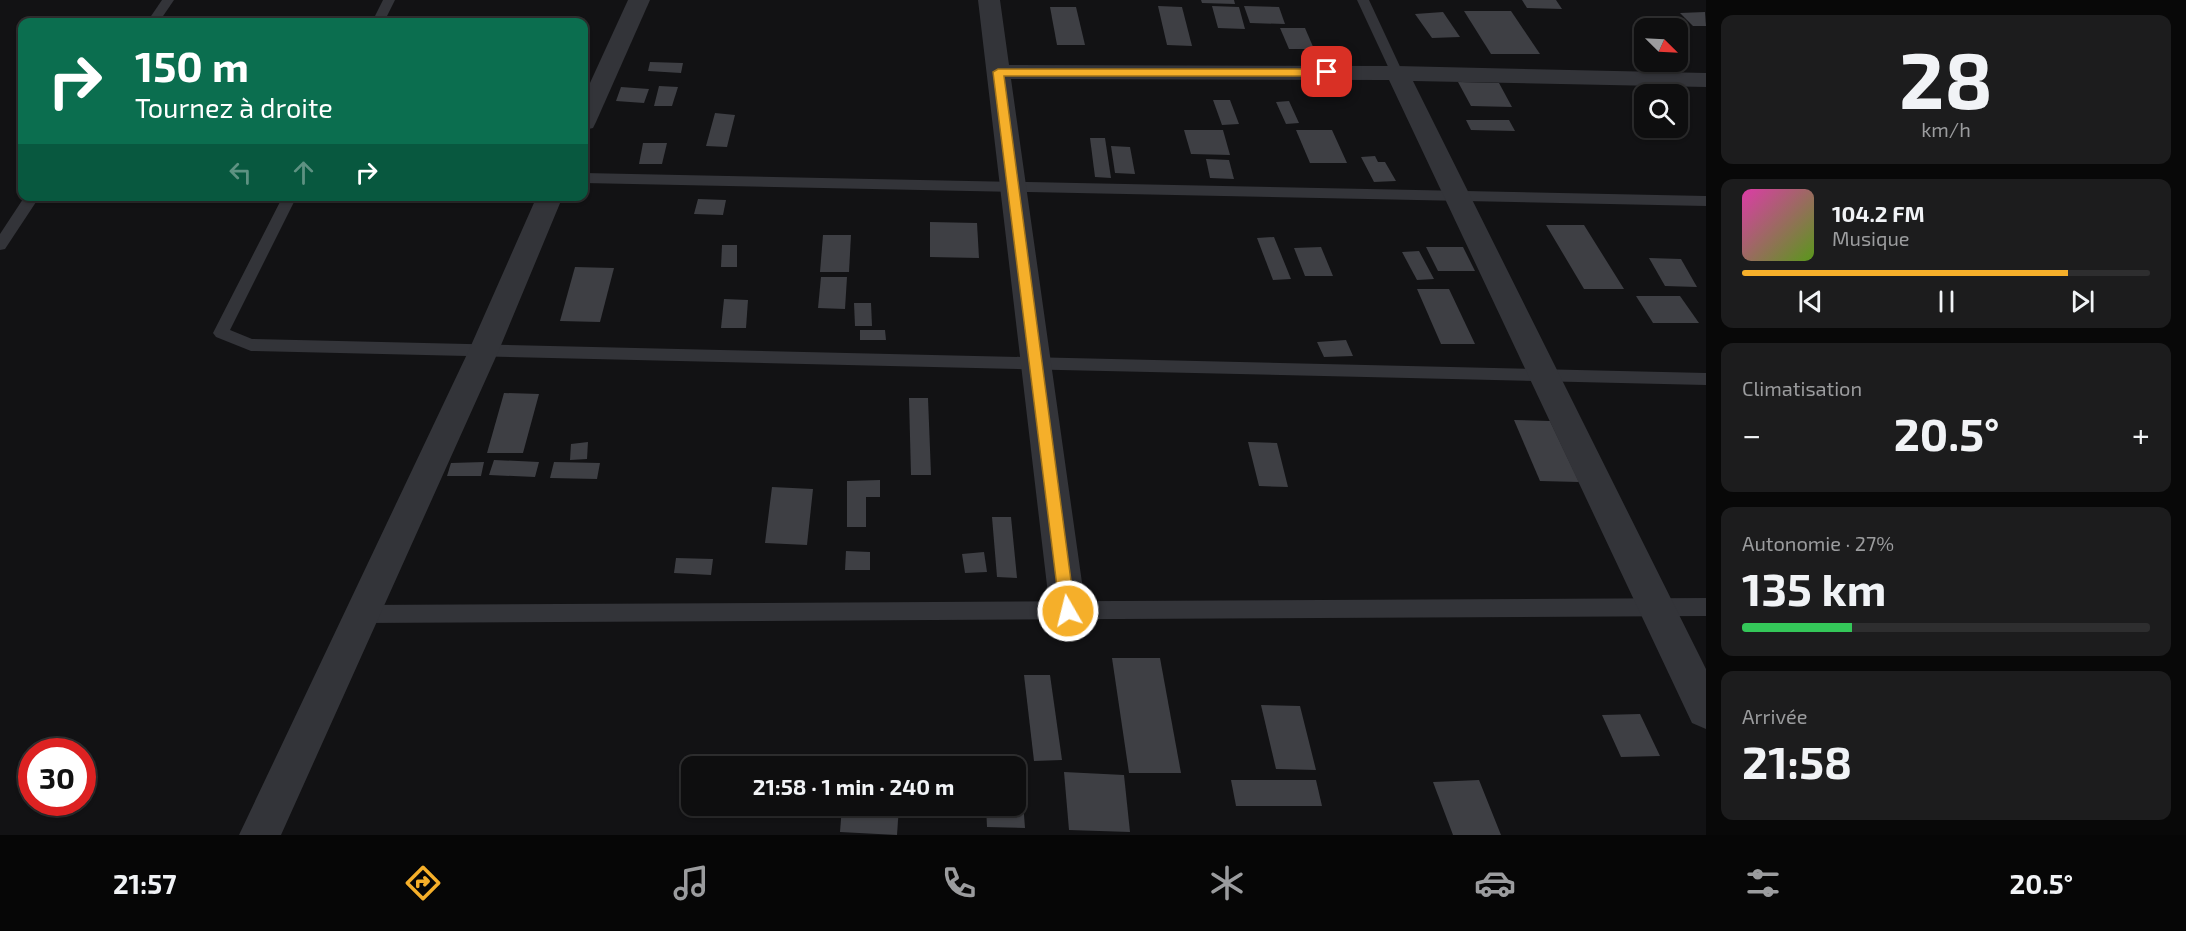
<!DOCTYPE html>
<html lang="fr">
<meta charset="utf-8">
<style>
body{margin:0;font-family:"Exo 2",sans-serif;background:#1c1c1d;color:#f1f3f6;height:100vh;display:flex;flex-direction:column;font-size:22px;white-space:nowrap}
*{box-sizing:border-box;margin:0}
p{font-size:20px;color:#9b9c9e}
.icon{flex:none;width:33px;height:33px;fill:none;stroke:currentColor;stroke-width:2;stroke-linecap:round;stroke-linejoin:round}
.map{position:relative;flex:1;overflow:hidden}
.details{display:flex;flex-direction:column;gap:15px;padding:15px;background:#080808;width:480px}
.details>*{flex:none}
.hud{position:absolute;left:18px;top:18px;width:570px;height:183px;border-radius:12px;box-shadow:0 2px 4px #0004,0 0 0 2px #2e2e2f;background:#0b6e4f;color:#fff;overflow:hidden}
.needle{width:39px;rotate:114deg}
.controls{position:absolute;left:1634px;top:18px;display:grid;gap:12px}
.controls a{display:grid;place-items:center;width:54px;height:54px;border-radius:12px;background:#0e0e0f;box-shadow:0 2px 4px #0004,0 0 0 2px #2e2e2f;font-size:30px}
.speed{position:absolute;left:18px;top:738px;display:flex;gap:12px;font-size:30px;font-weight:700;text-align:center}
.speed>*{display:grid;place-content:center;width:78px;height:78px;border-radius:50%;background:#0e0e0f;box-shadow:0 2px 4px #0004,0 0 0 2px #2e2e2f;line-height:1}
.speed .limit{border:9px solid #d22;background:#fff;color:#111}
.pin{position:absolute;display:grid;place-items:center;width:51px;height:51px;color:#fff;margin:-26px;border-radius:12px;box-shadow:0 3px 9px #0006}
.me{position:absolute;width:66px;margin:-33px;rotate:352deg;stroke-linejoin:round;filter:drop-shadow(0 0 4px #0008)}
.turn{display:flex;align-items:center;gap:21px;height:126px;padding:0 18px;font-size:27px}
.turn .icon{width:78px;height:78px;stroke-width:2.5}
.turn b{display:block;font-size:42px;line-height:51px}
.lanes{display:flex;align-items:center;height:57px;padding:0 18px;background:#0003;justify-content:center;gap:30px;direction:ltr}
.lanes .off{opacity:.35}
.big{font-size:45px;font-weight:700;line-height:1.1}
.details .card{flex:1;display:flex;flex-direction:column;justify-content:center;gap:9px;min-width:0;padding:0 21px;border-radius:12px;background:#1c1c1d}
.details .dial{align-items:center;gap:0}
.dial b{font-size:78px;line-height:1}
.song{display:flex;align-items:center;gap:18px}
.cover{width:72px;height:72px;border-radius:9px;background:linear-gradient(135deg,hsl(320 70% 55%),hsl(90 70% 35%))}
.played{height:6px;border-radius:3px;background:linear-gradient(90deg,#f5af2a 80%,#2e2e2f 80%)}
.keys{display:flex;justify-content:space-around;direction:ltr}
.heat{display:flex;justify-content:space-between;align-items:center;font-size:33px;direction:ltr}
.charge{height:9px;border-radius:4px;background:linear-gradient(90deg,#34c759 27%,#2e2e2f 0)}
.trip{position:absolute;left:681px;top:756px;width:345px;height:60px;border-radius:12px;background:#0e0e0f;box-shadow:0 2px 4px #0004,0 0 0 2px #2e2e2f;font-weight:700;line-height:60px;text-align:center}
.tab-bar{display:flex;height:96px;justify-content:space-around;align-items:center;background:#060606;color:#9b9c9e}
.tab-bar .icon{width:42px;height:42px}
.tab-bar .active{color:#f5af2a}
.tab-bar b{font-size:27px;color:#f1f3f6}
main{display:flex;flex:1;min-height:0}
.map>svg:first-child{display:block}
.building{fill:#3e3f44}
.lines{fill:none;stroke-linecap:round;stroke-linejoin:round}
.service{fill:#333439;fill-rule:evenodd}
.minor{fill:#333439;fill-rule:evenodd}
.route{fill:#f5af2a;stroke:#9f721b;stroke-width:1.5}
</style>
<main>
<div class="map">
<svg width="1706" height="835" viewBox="0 0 1706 835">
<rect width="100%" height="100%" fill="#121214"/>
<!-- building -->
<g class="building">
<path d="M1201 0H1234L1235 4 1202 3Z"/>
<path d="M1522 0H1556L1562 9 1527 8Z"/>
<path d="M1158 6 1182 7 1192 46 1167 45Z"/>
<path d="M1212 6 1239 7 1245 29 1218 28Z"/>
<path d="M1244 6 1279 7 1285 24 1250 23Z"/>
<path d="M1050 7H1076L1085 45H1057Z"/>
<path d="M1464 11H1511L1540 54H1491Z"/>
<path d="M1443 12 1460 37 1432 38 1415 14Z"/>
<path d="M1705 12 1706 26H1693L1680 13Z"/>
<path d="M1280 28H1305L1314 49H1289Z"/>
<path d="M650 62 683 63 681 73 648 71Z"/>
<path d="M1458 82 1499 83 1512 107 1471 106Z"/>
<path d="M659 86 678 87 672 106H654Z"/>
<path d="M621 87 649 89 644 103 616 101Z"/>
<path d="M1213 100H1230L1239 124 1222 125Z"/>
<path d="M1289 101 1299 123 1286 124 1276 102Z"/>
<path d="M715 113 735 115 727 147 706 146Z"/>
<path d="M1466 120H1509L1515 131 1471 130Z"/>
<path d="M1184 130H1223L1230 155 1191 154Z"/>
<path d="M1296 130H1332L1347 163H1310Z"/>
<path d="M1090 138H1105L1111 178 1095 177Z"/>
<path d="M643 143H667L662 164H639Z"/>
<path d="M1111 146 1130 147 1135 174 1115 173Z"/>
<path d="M1375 156 1378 162H1385L1396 181 1374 182 1361 157Z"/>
<path d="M1206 159 1229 160 1234 179 1210 178Z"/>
<path d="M698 199 726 200 723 215 694 214Z"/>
<path d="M930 222 977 223 979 258 930 257Z"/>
<path d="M1546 225H1584L1624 289H1584Z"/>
<path d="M823 235H851L849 272H820Z"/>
<path d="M1274 237 1291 279 1273 280 1257 238Z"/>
<path d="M722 245H737V267H721Z"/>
<path d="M1321 247 1333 276H1305L1294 248Z"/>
<path d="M1426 247H1463L1475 271H1438Z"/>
<path d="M1419 251 1434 279 1417 280 1402 252Z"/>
<path d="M1649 258 1681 259 1697 287 1665 286Z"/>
<path d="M575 267 614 268 600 322 560 321Z"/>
<path d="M821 277H847L845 309 818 308Z"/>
<path d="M1417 289H1449L1475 344H1441Z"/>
<path d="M1636 296H1680L1699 323H1653Z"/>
<path d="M724 299 748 300 746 328H721Z"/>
<path d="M854 303H871L872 326H855Z"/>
<path d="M860 330H885L886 340H860Z"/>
<path d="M1346 340 1353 356 1324 357 1317 342Z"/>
<path d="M504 393 539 394 523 453H487Z"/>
<path d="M909 398H928L931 475H911Z"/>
<path d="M1514 420 1550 421 1579 482 1540 481Z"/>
<path d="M588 442 587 459 570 460 571 444Z"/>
<path d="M1248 442 1277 443 1288 487 1259 486Z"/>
<path d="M494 460 539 462 535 477 489 475Z"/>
<path d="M484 462 481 476H447L451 463Z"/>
<path d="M554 462 600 463 597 479 550 478Z"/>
<path d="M880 480V497H866V527H847V481Z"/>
<path d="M772 487 813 489 807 545 765 543Z"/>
<path d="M992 517H1011L1017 578 997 577Z"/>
<path d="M846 551 870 552V570H845Z"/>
<path d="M984 552 987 572 965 573 962 554Z"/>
<path d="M676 558 713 559 711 575 674 573Z"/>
<path d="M1112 658H1160L1181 773H1129Z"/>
<path d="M1024 675H1050L1062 760 1034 761Z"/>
<path d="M1261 705 1300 706 1316 770 1276 769Z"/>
<path d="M1640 714 1660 756 1621 757 1602 715Z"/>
<path d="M1064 772 1124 775 1130 832 1069 830Z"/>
<path d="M1016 775H1021L1025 828 987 827 986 806H1016Z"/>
<path d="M1231 780H1316L1322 806H1236Z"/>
<path d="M1479 780 1501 835H1453L1433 782Z"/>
<path d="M842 806H899L897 835 840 832Z"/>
</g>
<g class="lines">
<!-- service -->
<g class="service">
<path d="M162 0H174L159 22H147Z"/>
<path d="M383 0H395L384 22H372Z"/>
<path d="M1357 0H1369L1403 73 1401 76 1397 77 1391 73Z"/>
<path d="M584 173 1706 196V206L584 183Z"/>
<path d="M25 196H40L5 249 0 250V234Z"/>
<path d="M283 196H297L230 330 252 339 1706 373V385L251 351 216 337 213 333Z"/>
<path d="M1706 598V616L360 623 353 620 351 614 353 608 360 605Z"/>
</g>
<!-- minor -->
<g class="minor">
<path d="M628 0H650L596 122 593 128 584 130V96Z"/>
<path d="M978 0H1000L1009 65 1397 66 1706 73V87L1413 81 1706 669V729L1692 723 1389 80 1011 79 1086 611 1081 623 1068 628 1055 623 1050 611Z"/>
<path d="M537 196H563L499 350 281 835H239L469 350Z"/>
</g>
</g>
<!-- route -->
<path class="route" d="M998 69H1327L1332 72 1327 76H1004L1075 611 1073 616 1068 618 1062 616 1060 611 993 72Z"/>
</svg>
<div class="controls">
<a><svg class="needle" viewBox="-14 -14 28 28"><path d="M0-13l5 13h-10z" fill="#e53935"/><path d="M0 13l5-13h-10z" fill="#9b9c9e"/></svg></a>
<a><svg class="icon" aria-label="search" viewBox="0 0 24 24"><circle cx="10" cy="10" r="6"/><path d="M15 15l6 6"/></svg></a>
</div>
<div class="speed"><div class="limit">30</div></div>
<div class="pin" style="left:1327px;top:72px;background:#d93025"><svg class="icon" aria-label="arrive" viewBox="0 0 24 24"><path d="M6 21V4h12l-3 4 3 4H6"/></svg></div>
<svg class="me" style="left:1068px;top:611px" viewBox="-20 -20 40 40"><circle r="17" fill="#f5af2a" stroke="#fff" stroke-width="3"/><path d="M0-11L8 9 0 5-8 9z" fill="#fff"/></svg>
<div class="trip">21:58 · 1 min · 240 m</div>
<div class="hud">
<div class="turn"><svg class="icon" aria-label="right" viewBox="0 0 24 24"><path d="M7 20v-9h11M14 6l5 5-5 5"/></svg><div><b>150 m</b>Tournez à droite</div></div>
<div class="lanes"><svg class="icon off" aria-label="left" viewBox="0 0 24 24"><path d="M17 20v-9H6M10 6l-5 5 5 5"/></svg><svg class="icon off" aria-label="ahead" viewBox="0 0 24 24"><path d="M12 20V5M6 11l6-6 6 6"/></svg><svg class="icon" aria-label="right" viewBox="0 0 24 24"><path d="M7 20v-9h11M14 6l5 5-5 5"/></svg></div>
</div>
</div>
<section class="details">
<div class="card dial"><b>28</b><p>km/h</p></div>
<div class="card">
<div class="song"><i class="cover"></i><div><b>104.2 FM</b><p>Musique</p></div></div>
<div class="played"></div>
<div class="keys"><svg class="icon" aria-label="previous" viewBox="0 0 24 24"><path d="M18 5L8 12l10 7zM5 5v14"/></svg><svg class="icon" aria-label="pause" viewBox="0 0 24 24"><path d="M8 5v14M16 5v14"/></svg><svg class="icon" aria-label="next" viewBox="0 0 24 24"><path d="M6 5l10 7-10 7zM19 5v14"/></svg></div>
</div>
<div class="card"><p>Climatisation</p>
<div class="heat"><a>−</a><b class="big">20.5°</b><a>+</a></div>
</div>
<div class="card"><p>Autonomie · 27%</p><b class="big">135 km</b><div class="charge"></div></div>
<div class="card"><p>Arrivée</p><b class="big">21:58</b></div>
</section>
</main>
<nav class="tab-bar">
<b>21:57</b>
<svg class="icon active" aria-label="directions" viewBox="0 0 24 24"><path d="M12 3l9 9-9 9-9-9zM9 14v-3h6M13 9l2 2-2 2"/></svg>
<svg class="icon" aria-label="music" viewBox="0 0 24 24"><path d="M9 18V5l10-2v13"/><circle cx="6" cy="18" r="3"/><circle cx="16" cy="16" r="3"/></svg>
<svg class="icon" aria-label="phone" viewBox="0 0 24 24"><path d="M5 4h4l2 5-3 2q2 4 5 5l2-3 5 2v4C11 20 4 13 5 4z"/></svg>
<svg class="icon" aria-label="climate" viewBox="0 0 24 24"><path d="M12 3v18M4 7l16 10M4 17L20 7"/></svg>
<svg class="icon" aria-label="car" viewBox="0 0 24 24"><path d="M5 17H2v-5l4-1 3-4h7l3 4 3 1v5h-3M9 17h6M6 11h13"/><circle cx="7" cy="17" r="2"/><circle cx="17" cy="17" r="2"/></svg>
<svg class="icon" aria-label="filters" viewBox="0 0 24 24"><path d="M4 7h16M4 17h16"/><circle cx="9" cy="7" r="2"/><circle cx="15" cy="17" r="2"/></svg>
<b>20.5°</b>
</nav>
